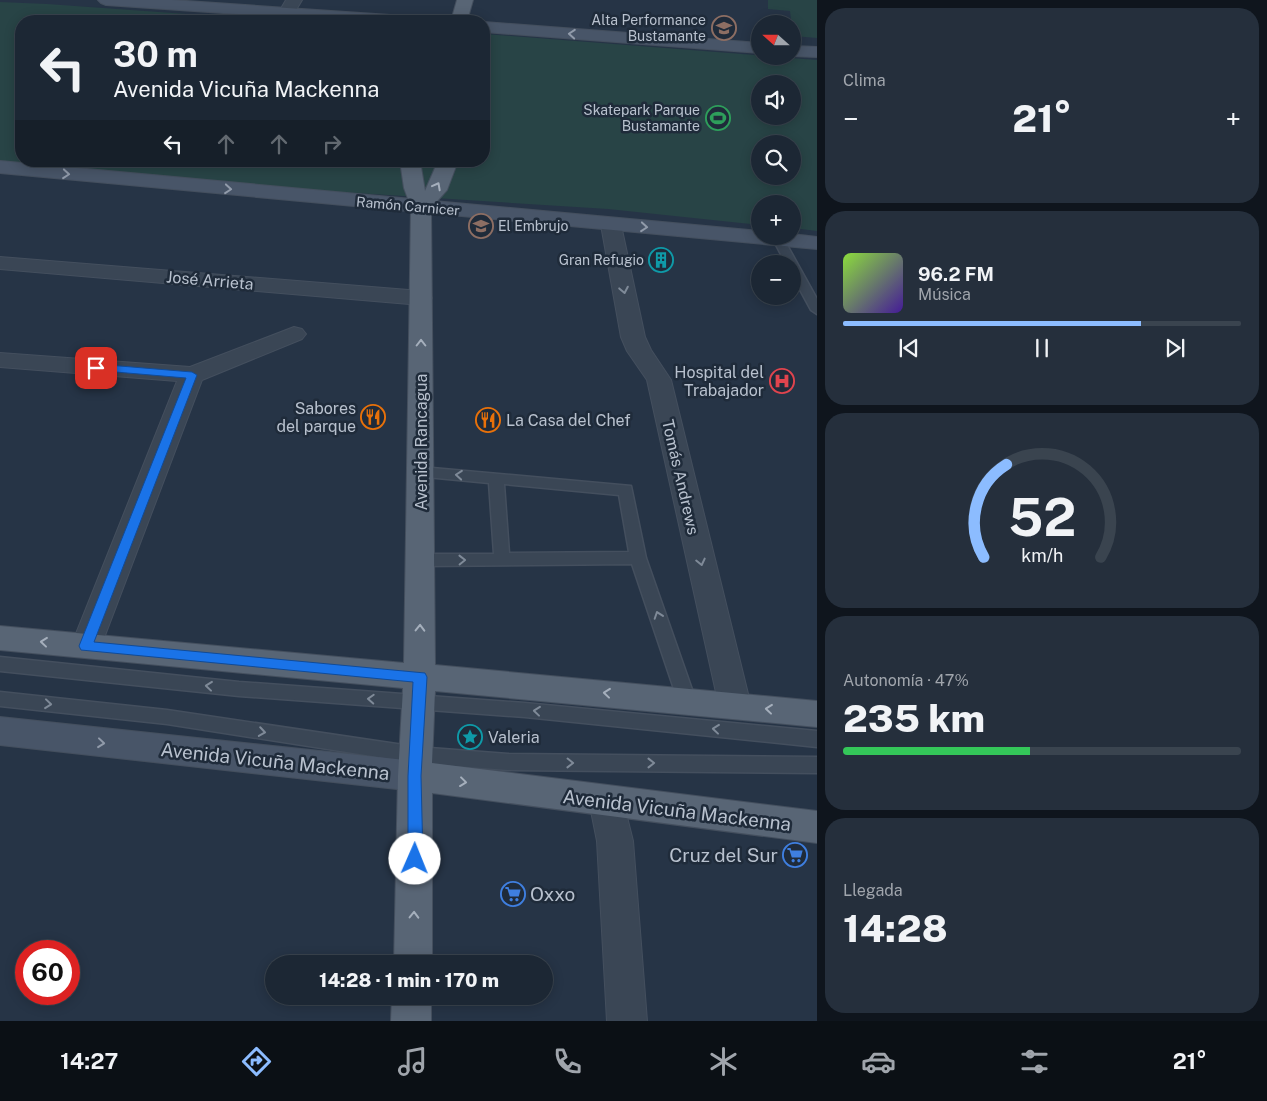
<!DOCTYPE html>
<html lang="es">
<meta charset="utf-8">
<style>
body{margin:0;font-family:"Public Sans",sans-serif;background:#252f3c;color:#f1f3f6;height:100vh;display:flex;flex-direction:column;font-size:19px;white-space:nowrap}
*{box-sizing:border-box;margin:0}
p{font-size:16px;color:#a0a5ac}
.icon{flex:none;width:28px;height:28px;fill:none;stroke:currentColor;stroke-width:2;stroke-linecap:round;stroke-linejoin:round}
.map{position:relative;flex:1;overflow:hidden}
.sheet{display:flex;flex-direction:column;gap:8px;padding:8px;background:#0f151d;width:450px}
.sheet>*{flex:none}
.guide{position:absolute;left:15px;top:15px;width:475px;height:152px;border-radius:20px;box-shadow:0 2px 12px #0003,0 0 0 1px #3a444f;background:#1c2734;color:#f1f3f6;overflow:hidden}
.needle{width:32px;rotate:291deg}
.fabs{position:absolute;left:751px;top:15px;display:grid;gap:10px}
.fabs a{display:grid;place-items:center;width:50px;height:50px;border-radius:50%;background:#1c2734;box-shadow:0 2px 12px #0003,0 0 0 1px #3a444f;font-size:25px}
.speed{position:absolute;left:15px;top:940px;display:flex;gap:10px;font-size:25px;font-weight:700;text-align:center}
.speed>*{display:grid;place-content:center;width:65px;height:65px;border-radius:50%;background:#1c2734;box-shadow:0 2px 12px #0003,0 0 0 1px #3a444f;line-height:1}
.speed .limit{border:8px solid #d22;background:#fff;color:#111}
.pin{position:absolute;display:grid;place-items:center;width:42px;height:42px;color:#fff;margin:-21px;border-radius:10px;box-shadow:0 2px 8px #0006}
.me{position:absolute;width:55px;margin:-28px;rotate:1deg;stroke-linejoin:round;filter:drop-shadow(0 0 4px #0008)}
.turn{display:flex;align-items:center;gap:18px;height:105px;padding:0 15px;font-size:22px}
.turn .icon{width:65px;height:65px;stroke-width:2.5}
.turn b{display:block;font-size:35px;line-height:42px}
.lanes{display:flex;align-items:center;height:48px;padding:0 15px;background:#0003;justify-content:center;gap:25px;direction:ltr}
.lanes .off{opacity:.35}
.big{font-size:38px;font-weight:800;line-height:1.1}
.sheet .widget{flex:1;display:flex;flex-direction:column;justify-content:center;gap:8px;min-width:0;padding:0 18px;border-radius:20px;background:#252f3c}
.sheet .dial{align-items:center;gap:0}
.dial svg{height:130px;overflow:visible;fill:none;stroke:#3a444f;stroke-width:7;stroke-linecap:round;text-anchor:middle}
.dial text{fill:#f1f3f6;stroke:none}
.song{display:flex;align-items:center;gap:15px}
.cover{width:60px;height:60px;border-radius:8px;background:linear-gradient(135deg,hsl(90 70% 55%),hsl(260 70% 35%))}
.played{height:5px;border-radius:2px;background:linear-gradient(90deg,#8cbcff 75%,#3a444f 75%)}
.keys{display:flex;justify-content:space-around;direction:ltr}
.heat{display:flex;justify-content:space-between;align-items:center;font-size:28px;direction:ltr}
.charge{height:8px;border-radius:4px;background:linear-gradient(90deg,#34c759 47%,#3a444f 0)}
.trip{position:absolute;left:265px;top:955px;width:288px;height:50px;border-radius:25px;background:#1c2734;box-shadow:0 2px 12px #0003,0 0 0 1px #3a444f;font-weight:800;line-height:50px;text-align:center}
.tab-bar{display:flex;height:80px;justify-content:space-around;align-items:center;background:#0b1015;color:#a0a5ac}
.tab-bar .icon{width:35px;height:35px}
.tab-bar .active{color:#8cbcff}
.tab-bar b{font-size:22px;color:#f1f3f6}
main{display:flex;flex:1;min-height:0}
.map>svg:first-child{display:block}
.green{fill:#284446;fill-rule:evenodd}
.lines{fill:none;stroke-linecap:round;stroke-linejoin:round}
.service-casing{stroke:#444f5e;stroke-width:3}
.minor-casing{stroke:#444f5e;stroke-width:2}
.secondary-casing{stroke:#444f5e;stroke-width:2}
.primary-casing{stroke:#444f5e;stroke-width:2}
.service{fill:#3a4655;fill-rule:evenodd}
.minor{fill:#3a4655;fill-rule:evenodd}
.secondary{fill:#485568;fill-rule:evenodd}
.primary{fill:#586575;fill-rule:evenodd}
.oneway{stroke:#919baa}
.oneway2{stroke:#a5afbc}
.oneway3{stroke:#7f8a98}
.route{fill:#1a73e8;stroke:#114b97}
.labels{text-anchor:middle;stroke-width:5;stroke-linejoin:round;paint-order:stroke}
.far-poi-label{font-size:14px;fill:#b8c1ce;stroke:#1f2b3a;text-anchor:end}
.far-street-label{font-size:14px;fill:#b8c1ce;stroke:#1f2b3a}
.street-label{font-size:16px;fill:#b8c1ce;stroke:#1f2b3a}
.poi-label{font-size:16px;fill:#b8c1ce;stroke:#1f2b3a;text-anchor:end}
.near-street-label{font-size:19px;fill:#b8c1ce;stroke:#1f2b3a}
.near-poi-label{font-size:19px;fill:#b8c1ce;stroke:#1f2b3a;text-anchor:end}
</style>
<main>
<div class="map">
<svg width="817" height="1021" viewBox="0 0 817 1021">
<rect width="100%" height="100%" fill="#263446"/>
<!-- green -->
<g class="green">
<path d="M768 0H817V38L793 36 790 11 768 9Z"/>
<path d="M0 2 47 4 282 21H21V161H484V34L817 60V231L793 228 792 204H760V225L608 209 324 191 0 161ZM760 84H792V116H760ZM760 144H792V176H760Z"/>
</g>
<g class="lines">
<defs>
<g id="service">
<path d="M782 236 817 299V314L811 310 792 275V264H786L773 239 775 237Z"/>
<path d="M421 467 631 486 646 558 696 701 693 706 687 708 681 706 678 701 632 564 421 566 415 564 413 560 415 556 421 554H494L489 483 416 476 414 472 416 468ZM504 484 619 495 629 552 509 553Z"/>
<path d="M0 657 239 682 525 703 817 731V747L525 717 239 696 0 671Z"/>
<path d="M0 692 167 710 417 747 508 754 817 757V773L508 770 417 763 167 724 0 706Z"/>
</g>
<g id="minor">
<path d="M286 0H302L293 15H281L279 12Z"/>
<path d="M611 219 618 221 621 225 645 337 651 350 671 380 751 706 746 715 735 719 724 715 719 706 647 380 627 351 621 337 601 225 604 221Z"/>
<path d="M0 257 421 291 429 293 432 298 429 303 421 305 0 269Z"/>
<path d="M294 327 302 329 306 334 302 339 202 380 101 646 97 655 86 658 75 655 71 646 177 381 0 367V353L190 367Z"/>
<path d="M606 786 618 790 623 801 633 841 647 1021H607L597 841 589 801 594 790Z"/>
</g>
<g id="secondary">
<path d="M98 0H172L405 16 411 18 413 21H341L106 5 101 3Z"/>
<path d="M484 22 760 43V53L484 32Z"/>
<path d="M792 46 817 47V57L792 56Z"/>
<path d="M0 161 760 231V236H792V234L817 237V249L0 173Z"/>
<path d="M0 717 415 761 427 766 432 776 427 786 415 791 0 745Z"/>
</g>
<g id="primary">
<path d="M457 0H473L467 21H451Z"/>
<path d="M400 161H420L425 191 438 161H458L447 190 431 208 435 665 817 701V727L435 691 432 763 817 811V843L432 793V964H394L398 776 403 688 0 650V626L404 663 411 207 404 188Z"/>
<path d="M392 996H431V1021H391Z"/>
</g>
</defs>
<!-- service casing -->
<use href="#service" class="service-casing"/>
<!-- minor casing -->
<use href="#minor" class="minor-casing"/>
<!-- secondary casing -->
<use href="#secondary" class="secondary-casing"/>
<!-- primary casing -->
<use href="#primary" class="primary-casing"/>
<!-- service -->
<use href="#service" class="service"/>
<!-- minor -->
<use href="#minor" class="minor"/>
<!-- secondary -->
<use href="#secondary" class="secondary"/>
<!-- primary -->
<use href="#primary" class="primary"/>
</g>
<!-- one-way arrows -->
<defs><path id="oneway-chevron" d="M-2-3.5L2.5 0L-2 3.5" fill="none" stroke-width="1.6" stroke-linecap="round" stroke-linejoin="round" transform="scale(1.25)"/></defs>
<g class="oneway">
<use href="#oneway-chevron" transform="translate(572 34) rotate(-176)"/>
<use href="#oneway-chevron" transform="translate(66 174) rotate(5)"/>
<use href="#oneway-chevron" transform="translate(228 189) rotate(5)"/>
<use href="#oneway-chevron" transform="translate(644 227) rotate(5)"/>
<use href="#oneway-chevron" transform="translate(101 743) rotate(6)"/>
</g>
<g class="oneway2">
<use href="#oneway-chevron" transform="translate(437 186) rotate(-62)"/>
<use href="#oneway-chevron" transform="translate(421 343) rotate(-90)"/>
<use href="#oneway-chevron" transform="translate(420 628) rotate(-89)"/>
<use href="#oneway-chevron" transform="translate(44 642) rotate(-174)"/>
<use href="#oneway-chevron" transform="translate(607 693) rotate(-174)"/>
<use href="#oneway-chevron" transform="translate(769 709) rotate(-174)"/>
<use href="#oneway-chevron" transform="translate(463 782) rotate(7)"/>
<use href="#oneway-chevron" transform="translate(414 915) rotate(-89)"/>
</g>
<g class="oneway3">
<use href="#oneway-chevron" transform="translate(624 290) rotate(79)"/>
<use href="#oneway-chevron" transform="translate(459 475) rotate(-175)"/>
<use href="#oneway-chevron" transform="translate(462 560) rotate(-1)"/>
<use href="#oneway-chevron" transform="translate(701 562) rotate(77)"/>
<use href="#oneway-chevron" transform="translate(658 615) rotate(-109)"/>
<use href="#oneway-chevron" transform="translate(209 686) rotate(-174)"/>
<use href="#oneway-chevron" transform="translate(371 699) rotate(-177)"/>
<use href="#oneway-chevron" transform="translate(48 704) rotate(6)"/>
<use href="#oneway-chevron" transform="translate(537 711) rotate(-174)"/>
<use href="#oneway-chevron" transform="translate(716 729) rotate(-174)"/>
<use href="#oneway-chevron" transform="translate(262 732) rotate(9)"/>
<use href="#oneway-chevron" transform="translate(570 763) rotate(1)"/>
<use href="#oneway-chevron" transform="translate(651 763)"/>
</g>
<!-- route -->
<path class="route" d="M96 364 192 372 197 375 94 642 425 673 427 677 421 776 423 859 420 864 415 866 410 864 408 859V776L413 682 81 650 79 646 186 378 92 370 91 368Z"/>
<!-- icons -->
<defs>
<symbol id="university-ring" viewBox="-11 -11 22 22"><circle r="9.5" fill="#1f2b3a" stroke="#8d6e63" stroke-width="1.5"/><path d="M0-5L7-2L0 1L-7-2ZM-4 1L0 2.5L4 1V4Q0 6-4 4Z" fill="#8d6e63"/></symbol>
<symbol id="stadium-ring" viewBox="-11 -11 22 22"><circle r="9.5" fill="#1f2b3a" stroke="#2e9e5b" stroke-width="1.5"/><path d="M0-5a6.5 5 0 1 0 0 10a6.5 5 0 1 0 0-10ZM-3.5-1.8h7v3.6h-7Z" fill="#2e9e5b"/></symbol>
<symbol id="school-ring" viewBox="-11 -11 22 22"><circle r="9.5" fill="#1f2b3a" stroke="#8d6e63" stroke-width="1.5"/><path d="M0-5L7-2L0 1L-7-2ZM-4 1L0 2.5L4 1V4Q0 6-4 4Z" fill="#8d6e63"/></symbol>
<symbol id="building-ring" viewBox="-11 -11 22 22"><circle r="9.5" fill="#1f2b3a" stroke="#0f9aa8" stroke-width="1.5"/><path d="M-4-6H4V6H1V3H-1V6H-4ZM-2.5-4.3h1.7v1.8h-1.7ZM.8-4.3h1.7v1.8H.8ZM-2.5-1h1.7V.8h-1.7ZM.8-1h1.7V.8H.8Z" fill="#0f9aa8"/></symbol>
<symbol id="hospital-ring" viewBox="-11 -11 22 22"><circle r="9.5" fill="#1f2b3a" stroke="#e0444e" stroke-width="1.5"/><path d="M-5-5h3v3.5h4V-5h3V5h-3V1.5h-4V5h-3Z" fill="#e0444e"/></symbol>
<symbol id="restaurant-ring" viewBox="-11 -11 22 22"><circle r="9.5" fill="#1f2b3a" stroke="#e8710a" stroke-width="1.5"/><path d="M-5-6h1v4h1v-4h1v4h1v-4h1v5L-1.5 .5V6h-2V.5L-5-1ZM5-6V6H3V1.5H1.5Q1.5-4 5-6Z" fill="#e8710a"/></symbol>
<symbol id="sight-ring" viewBox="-11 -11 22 22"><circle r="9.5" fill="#1f2b3a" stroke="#0f9aa8" stroke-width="1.5"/><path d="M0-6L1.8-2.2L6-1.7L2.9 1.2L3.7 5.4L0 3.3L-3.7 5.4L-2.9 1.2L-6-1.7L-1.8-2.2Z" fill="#0f9aa8"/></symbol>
<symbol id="supermarket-ring" viewBox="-11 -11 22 22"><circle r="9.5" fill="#1f2b3a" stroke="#3f7fe0" stroke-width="1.5"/><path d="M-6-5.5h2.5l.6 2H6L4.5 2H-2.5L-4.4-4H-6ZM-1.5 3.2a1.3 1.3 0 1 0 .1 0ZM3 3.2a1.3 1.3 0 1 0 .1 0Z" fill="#3f7fe0"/></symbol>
</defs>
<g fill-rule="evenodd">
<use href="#university-ring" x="710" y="14" width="28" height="28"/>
<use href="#stadium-ring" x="704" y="104" width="28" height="28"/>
<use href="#school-ring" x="467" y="212" width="28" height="28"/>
<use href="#building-ring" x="647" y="246" width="28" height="28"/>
<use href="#hospital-ring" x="768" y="367" width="28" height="28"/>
<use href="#restaurant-ring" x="359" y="403" width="28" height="28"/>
<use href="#restaurant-ring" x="474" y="406" width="28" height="28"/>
<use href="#sight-ring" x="456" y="723" width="28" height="28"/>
<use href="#supermarket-ring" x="781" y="841" width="28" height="28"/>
<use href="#supermarket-ring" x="499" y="880" width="28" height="28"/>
</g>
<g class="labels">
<!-- far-poi labels -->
<g class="far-poi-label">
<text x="706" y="25">Alta Performance<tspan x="706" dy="16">Bustamante</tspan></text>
<text x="700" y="115">Skatepark Parque<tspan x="700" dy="16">Bustamante</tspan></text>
<text x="498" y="231" text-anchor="start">El Embrujo</text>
<text x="644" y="265">Gran Refugio</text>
</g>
<!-- far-street labels -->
<g class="far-street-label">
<text transform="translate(408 206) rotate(5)" y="5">Ramón Carnicer</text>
</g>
<!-- street labels -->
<g class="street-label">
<text transform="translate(210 280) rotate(5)" y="6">José Arrieta</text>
<text transform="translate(421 442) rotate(-90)" y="6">Avenida Rancagua</text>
<text transform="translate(681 477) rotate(77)" y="6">Tomás Andrews</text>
</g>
<!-- poi labels -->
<g class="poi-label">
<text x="764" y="378">Hospital del<tspan x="764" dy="18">Trabajador</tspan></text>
<text x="356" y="414">Sabores<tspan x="356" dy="18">del parque</tspan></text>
<text x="506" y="426" text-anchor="start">La Casa del Chef</text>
<text x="488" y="743" text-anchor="start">Valeria</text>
</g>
<!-- near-street labels -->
<g class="near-street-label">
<text transform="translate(275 761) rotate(6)" y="7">Avenida Vicuña Mackenna</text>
<text transform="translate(677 810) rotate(7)" y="7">Avenida Vicuña Mackenna</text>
</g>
<!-- near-poi labels -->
<g class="near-poi-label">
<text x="778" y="862">Cruz del Sur</text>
<text x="530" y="901" text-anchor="start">Oxxo</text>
</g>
</g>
</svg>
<div class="fabs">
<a><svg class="needle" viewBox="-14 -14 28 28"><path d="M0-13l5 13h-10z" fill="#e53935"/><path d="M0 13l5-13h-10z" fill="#a0a5ac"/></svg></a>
<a><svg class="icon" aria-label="sound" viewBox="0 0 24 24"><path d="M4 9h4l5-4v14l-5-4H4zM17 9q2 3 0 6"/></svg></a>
<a><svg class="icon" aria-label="search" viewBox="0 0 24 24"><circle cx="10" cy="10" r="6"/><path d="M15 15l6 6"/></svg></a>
<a>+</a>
<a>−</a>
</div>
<div class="speed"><div class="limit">60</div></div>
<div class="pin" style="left:96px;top:368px;background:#d93025"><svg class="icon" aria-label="arrive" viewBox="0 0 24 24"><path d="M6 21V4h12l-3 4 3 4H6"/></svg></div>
<svg class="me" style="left:415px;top:859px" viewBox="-20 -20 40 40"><circle r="19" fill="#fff"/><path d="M0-13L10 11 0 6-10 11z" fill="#1a73e8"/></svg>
<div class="trip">14:28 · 1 min · 170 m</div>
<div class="guide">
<div class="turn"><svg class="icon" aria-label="left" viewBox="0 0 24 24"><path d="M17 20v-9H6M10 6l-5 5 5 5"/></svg><div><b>30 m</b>Avenida Vicuña Mackenna</div></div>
<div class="lanes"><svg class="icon" aria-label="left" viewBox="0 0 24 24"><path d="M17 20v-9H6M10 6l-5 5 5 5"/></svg><svg class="icon off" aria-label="ahead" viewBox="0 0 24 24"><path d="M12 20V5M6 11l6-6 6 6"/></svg><svg class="icon off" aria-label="ahead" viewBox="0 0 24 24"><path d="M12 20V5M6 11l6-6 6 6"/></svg><svg class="icon off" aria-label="right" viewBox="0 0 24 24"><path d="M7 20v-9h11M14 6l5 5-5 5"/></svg></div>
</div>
</div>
<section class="sheet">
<div class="widget"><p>Clima</p>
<div class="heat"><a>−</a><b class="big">21°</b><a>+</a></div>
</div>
<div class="widget">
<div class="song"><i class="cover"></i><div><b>96.2 FM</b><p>Música</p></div></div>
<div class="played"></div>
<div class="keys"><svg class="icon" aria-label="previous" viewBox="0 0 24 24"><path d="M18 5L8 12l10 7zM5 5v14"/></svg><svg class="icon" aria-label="pause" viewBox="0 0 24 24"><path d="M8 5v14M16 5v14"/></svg><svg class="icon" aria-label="next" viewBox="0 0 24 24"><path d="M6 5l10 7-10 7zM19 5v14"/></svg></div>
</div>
<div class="widget dial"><svg viewBox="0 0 100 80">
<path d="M14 69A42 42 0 1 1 86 69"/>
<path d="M14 69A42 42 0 0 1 28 12" stroke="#8cbcff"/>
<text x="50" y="56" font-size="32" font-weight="700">52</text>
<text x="50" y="72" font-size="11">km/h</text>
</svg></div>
<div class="widget"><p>Autonomía · 47%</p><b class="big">235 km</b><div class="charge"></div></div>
<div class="widget"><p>Llegada</p><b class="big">14:28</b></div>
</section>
</main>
<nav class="tab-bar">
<b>14:27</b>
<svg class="icon active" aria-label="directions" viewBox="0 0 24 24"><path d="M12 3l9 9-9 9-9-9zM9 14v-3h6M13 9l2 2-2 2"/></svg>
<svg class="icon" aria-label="music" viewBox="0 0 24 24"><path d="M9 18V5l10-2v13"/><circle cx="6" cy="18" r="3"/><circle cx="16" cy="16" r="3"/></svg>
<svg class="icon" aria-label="phone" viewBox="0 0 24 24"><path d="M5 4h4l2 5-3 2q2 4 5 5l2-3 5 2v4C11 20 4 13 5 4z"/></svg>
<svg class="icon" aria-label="climate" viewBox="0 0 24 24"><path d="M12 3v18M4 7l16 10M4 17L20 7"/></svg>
<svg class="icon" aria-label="car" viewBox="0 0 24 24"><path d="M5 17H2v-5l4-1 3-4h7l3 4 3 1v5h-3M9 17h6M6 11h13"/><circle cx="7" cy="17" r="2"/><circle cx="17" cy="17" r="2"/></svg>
<svg class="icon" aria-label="filters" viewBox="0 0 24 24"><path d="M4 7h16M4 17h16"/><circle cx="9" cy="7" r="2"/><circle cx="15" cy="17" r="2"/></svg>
<b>21°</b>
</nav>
